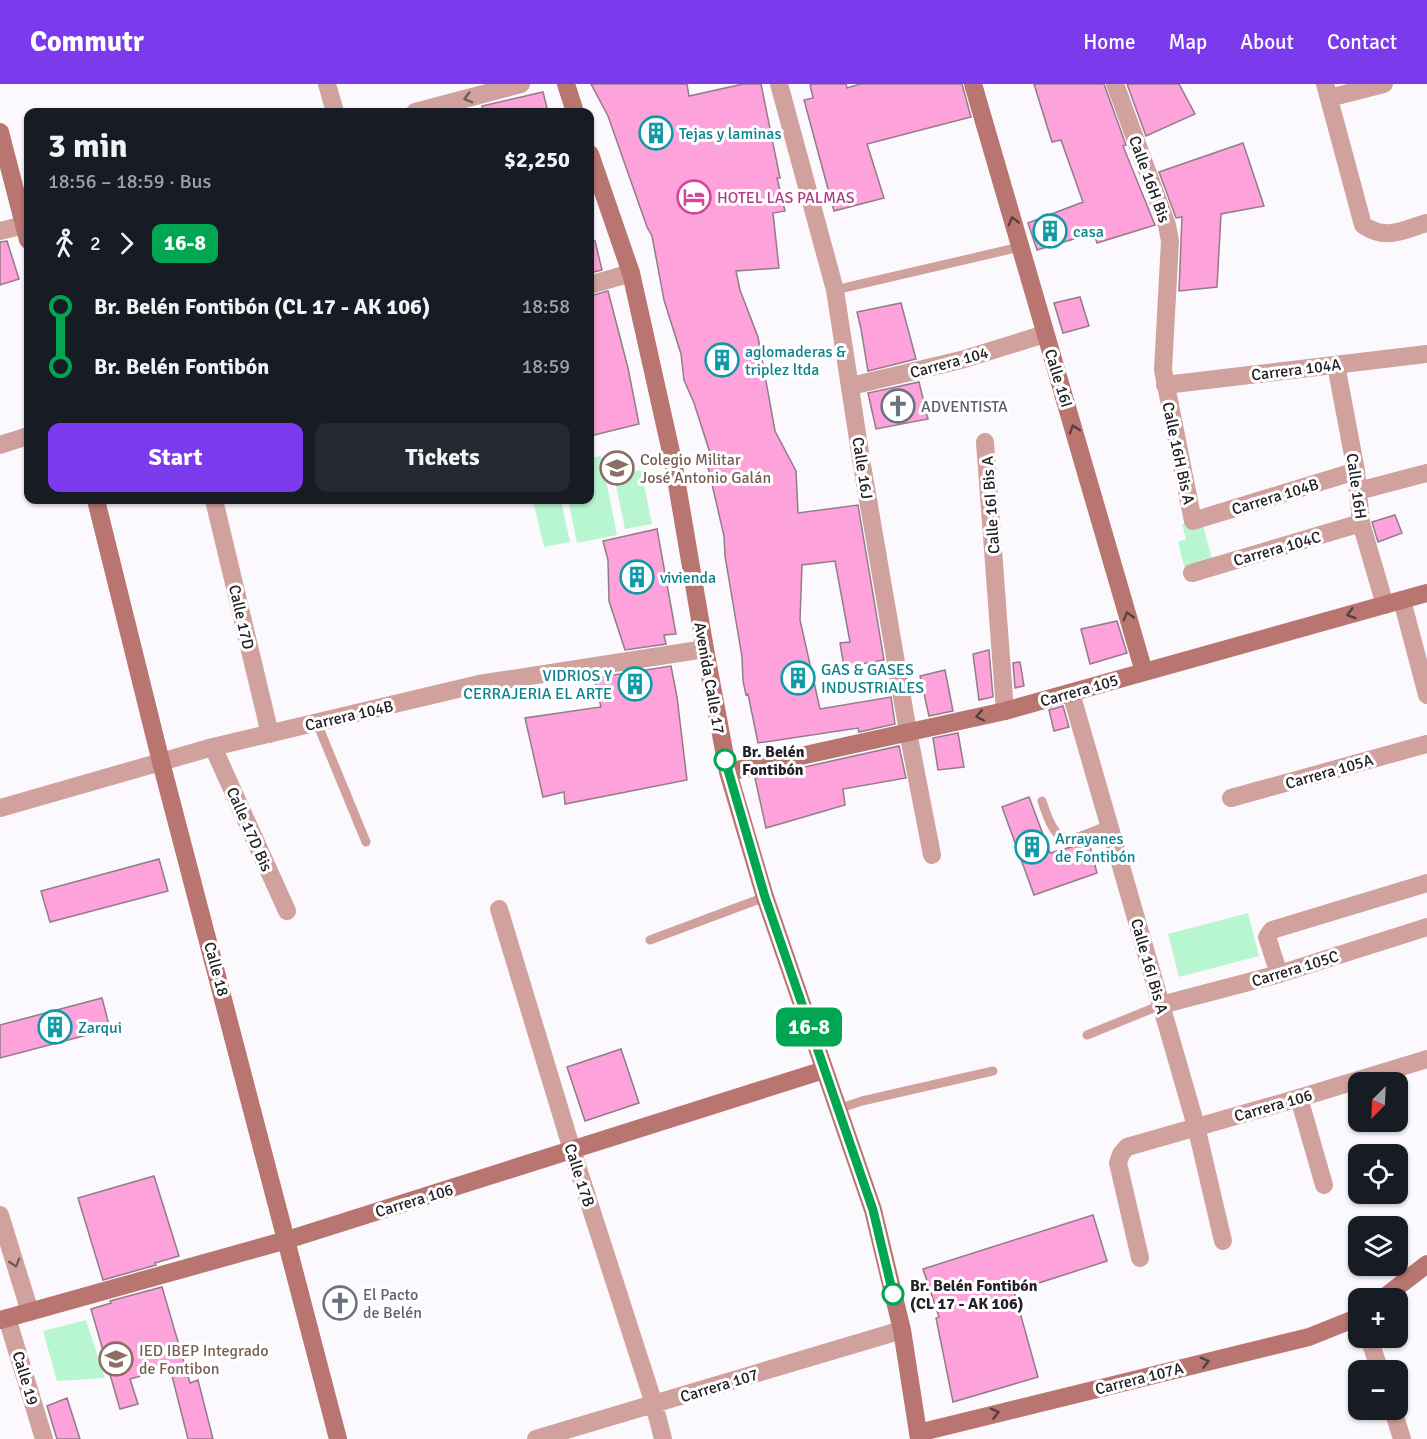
<!DOCTYPE html>
<html lang="en">
<head>
<meta charset="utf-8">
<style>
  :root { --surface:#171b24; --page:#242831; --text:#f1f3f6; --muted:#9ea1a6; --accent:#7c3aed }
  body { margin:0; font-family:Signika,sans-serif; background:var(--page); color:var(--text); height:100vh; display:flex; flex-direction:column; font-size:22px; white-space:nowrap }
  * { box-sizing:border-box; margin:0 }
  p { font-size:20px; color:var(--muted) }
  .icon { flex:none; width:33px; height:33px; fill:none; stroke:currentColor; stroke-width:2; stroke-linecap:round; stroke-linejoin:round }
  .map { position:relative; flex:1; overflow:hidden }
  .details { position:absolute; left:24px; top:24px; width:570px; height:396px; display:flex; flex-direction:column; background:var(--surface); border-radius:12px; box-shadow:0 2px 4px #0004 }
  .details>* { flex:none }
  .badge { padding:0 12px; border-radius:9px; font-size:21px; line-height:39px }
  .needle { width:39px; rotate:204deg }
  .tools { position:absolute; left:1348px; top:988px; display:grid; gap:12px }
  .tools a { display:grid; place-items:center; width:60px; height:60px; border-radius:12px; background:var(--surface); box-shadow:0 2px 4px #0004; font-size:30px }
  .map>.badge { position:absolute; translate:-50% -50%; box-shadow:0 0 0 3px #fff }
  .legs { display:flex; align-items:center; gap:9px; height:66px; padding:0 24px; font-size:20px }
  .legs p { margin-inline-start:auto }
  .head { display:flex; align-items:center; justify-content:space-between; height:102px; padding:0 24px }
  h1 { font-size:33px; font-weight:700; line-height:45px }
  .primary-button { display:flex; gap:12px; margin-top:auto; padding:12px 24px }
  .primary-button a { flex:1; height:69px; border-radius:12px; background:var(--accent); color:#fff; font-size:24px; font-weight:700; line-height:69px; text-align:center }
  .primary-button a+a { background:var(--page); color:var(--text) }
  ul { padding:0 24px; list-style:none }
  li { display:flex; align-items:center; gap:21px; height:60px; font-size:22px }
  li i { display:grid; place-items:center; width:9px; height:100%; margin:0 8px; background:currentColor }
  li i::after { content:''; width:15px; height:15px; margin:-8px; border:4px solid; border-radius:50%; background:var(--surface) }
  li p { margin-inline-start:auto }
  li:first-child i { background:linear-gradient(#0000 50%,currentColor 0) }
  li:last-child i { background:linear-gradient(currentColor 50%,#0000 0) }
  header { display:flex; align-items:center; gap:36px; box-sizing:border-box; height:84px; padding:0 30px; background:var(--accent); color:#fff }
  header strong { font-size:28px }
  nav { display:flex; gap:33px; margin-inline-start:auto; font-size:21px }
  .map>svg:first-child { display:block }
  .green { fill:#b8f6d2 }
  .building { fill:#fda2da; stroke:#927c88; stroke-width:1.5 }
  .lines { fill:none; stroke-linecap:round; stroke-linejoin:round }
  .lane { stroke:#d1a19d; stroke-width:9 }
  .street { stroke:#d1a19d; stroke-width:18 }
  .secondary { stroke:#b97570; stroke-width:18 }
  .oneway { stroke:#725a5c }
  .oneway2 { stroke:#583e41 }
  .line-1-casing { stroke:#fff; stroke-width:14 }
  .line-1 { stroke:#00a651; stroke-width:9 }
  .stop-1-dot { fill:#fff; stroke:#00a651; stroke-width:3 }
  .labels { text-anchor:middle; stroke-width:6; stroke-linejoin:round; paint-order:stroke }
  .culture-label { font-size:16px; fill:#0d838f; stroke:#fff; text-anchor:start }
  .street-label { font-size:16px; fill:#242027; stroke:#fff }
  .hotel-label { font-size:16px; fill:#b23c85; stroke:#fff; text-anchor:start }
  .worship-label { font-size:16px; fill:#5b616d; stroke:#fff; text-anchor:start }
  .education-label { font-size:16px; fill:#785e54; stroke:#fff; text-anchor:start }
  .stop-label { font-size:16px; font-weight:bold; fill:#242027; stroke:#fff; text-anchor:start }
</style>
</head>
<body>
<header>
<strong>Commutr</strong>
<nav><a>Home</a><a>Map</a><a>About</a><a>Contact</a></nav>
</header>
<div class="map">
<svg width="1427" height="1355" viewBox="0 0 1427 1355">
  <rect width="100%" height="100%" fill="#fbf9fd"/>
  <path class="green" d="M601,372L617,451L577,459L568,416H590V374Z
    M641,386L652,440L625,445L614,392Z
    M533,416H561L570,458L544,463Z
    M1193,437L1202,438L1214,482L1186,490L1178,458L1186,455L1182,440Z
    M1248,829L1259,872L1179,893L1168,850Z
    M86,1236L105,1294L57,1297L43,1247Z"/>
  <path class="building" d="M591,0H687L689,12L743,0H761L780,94H777L785,127L773,129L779,184L736,187L740,206L758,253L775,347L796,387L798,429L858,421L884,576L844,583L840,559L850,558L835,477L802,481L800,536L820,625L891,613L895,640L859,648L858,644L758,659L748,610L746,611L743,597L742,573L725,472L724,452L705,370L710,369L694,319L684,296L681,270L664,216L652,152L647,143L608,32Z
    M810,0H846L847,4L860,0H962L971,33L867,60L884,114L834,127L804,16L813,14Z
    M1034,0H1104L1126,61L1123,62L1155,141L1097,159L1094,149L1037,166L1028,139L1083,118L1061,56L1052,58Z
    M1127,0H1179L1195,30L1146,52Z
    M543,8L548,28H483L482,22Z
    M1243,59L1264,122L1221,130L1217,203L1179,207L1182,133L1176,134L1159,88Z
    M7,157L19,195L0,201V158Z
    M595,157L602,186L590,189V158Z
    M608,207L628,284L639,340L590,352V212Z
    M1080,213L1089,242L1063,249L1054,219Z
    M901,219L916,275L868,287L861,245L857,228Z
    M919,298L928,335L876,345L868,309Z
    M1395,431L1402,449L1378,458L1372,438Z
    M657,445L676,550L664,551L666,560L625,566L609,517L608,476L603,457Z
    M1117,537L1127,569L1090,580L1081,545Z
    M989,566L993,613L979,616L973,570Z
    M1020,578L1024,602L1015,604L1013,579Z
    M671,582L677,613L687,696L565,720L564,708L543,713L525,634L601,623L594,594Z
    M945,586L953,627L929,632L920,592Z
    M1063,622L1069,643L1054,647L1049,626Z
    M958,649L964,683L938,686L933,654Z
    M899,662L906,694L843,705L845,721L766,744L755,694Z
    M1029,713L1050,769L1089,758L1097,789L1034,811L1002,723Z
    M159,775L168,807L50,838L41,807Z
    M102,914L110,945L0,974V941Z
    M621,965L639,1019L585,1037L567,983Z
    M154,1092L179,1172L155,1179L156,1181L103,1196L78,1114Z
    M1093,1131L1107,1177L1014,1207L1038,1293L953,1318L936,1234L939,1233L923,1185Z
    M162,1203L190,1299L198,1296L213,1355H188L170,1284L130,1295L138,1320L120,1325L91,1225L111,1219L110,1217Z
    M67,1314L80,1355H57L47,1322Z"/>
  <g class="lines">
    <path class="lane" d="M835,206L1020,163
      M317,639L366,758
      M1042,717C1058,767 1066,758 1109,741
      M650,856L765,813
      M1087,951L1161,921
      M838,1025L862,1017L993,987"/>
    <path class="street" d="M327,0L335,28
      M779,0L835,206L861,375L908,648L932,771
      M1115,0L1167,141L1170,157L1163,286L1193,437L1356,387
      M1325,0L1363,141C1387,157 1402,146 1427,139
      M1329,14L1384,0
      M415,28L521,0
      M0,147L28,140
      M590,201L631,189
      M1336,281L1356,387L1361,439L1385,521
      M1165,301L1427,270
      M851,302L961,276L1045,250
      M985,358L1005,627
      M0,361L28,352
      M1358,407L1427,389
      M214,416L270,650
      M1192,489L1361,439
      M1402,516L1427,611
      M1071,609L1196,1042L1223,1157
      M213,663L287,827
      M1231,714L1427,660
      M0,724L213,663L479,600L705,565
      M499,825L572,1066L654,1320L663,1355
      M1279,890L1267,853L1272,846L1427,799
      M1161,921L1279,890L1427,843
      M1299,1014L1324,1101
      M0,1131L30,1228
      M1140,1174L1118,1079L1121,1070L1127,1063L1299,1014L1427,975
      M7,1234L44,1355
      M1369,1254L1380,1287
      M1393,1326L1402,1355
      M536,1355L902,1246"/>
    <path class="secondary" d="M566,0L575,28
      M973,0L1144,588
      M0,48L28,156
      M590,70L631,189L673,377L705,565L728,688L765,813L873,1126L902,1246L919,1355
      M96,416L161,678L338,1355
      M728,688L1005,627L1427,509
      M1382,1215L1427,1180
      M0,1236L287,1156L824,986
      M918,1349L1309,1253L1359,1233"/>
  </g>
  <defs><path id="oneway-chevron" d="M-2-3.5L2.5 0L-2 3.5" fill="none" stroke-width="1.6" stroke-linecap="round" stroke-linejoin="round" transform="scale(1.5)"/></defs>
  <g class="oneway">
    <use href="#oneway-chevron" transform="translate(468 14) rotate(165)"/>
    <use href="#oneway-chevron" transform="translate(15 1179) rotate(73)"/>
  </g>
  <g class="oneway2">
    <use href="#oneway-chevron" transform="translate(1013 137) rotate(-106)"/>
    <use href="#oneway-chevron" transform="translate(1074 345) rotate(-107)"/>
    <use href="#oneway-chevron" transform="translate(1351 530) rotate(164)"/>
    <use href="#oneway-chevron" transform="translate(1128 532) rotate(-106)"/>
    <use href="#oneway-chevron" transform="translate(980 632) rotate(168)"/>
    <use href="#oneway-chevron" transform="translate(1205 1278) rotate(-14)"/>
    <use href="#oneway-chevron" transform="translate(995 1329) rotate(-14)"/>
  </g>
  <g class="lines">
    <defs>
      <path id="line-1" d="M725,676L765,813L873,1126L893,1210"/>
    </defs>
    <use href="#line-1" class="line-1-casing"/>
    <use href="#line-1" class="line-1"/>
  </g>
  <defs>
    <symbol id="building-ring" viewBox="-11 -11 22 22"><circle r="9.5" fill="#fff" stroke="#0f9aa8" stroke-width="1.5"/><path d="M-4-6H4V6H1V3H-1V6H-4ZM-2.5-4.3h1.7v1.8h-1.7ZM.8-4.3h1.7v1.8H.8ZM-2.5-1h1.7V.8h-1.7ZM.8-1h1.7V.8H.8Z" fill="#0f9aa8"/></symbol>
    <symbol id="hotel-ring" viewBox="-11 -11 22 22"><circle r="9.5" fill="#fff" stroke="#d1479c" stroke-width="1.5"/><path d="M-6-4.5h1.5V1H6V5H4.5V3h-9V5H-6ZM-4 0a1.8 1.8 0 1 1 3.6 0ZM.5 0V-2.5h3Q6-2.5 6 0Z" fill="#d1479c"/></symbol>
    <symbol id="church-ring" viewBox="-11 -11 22 22"><circle r="9.5" fill="#fff" stroke="#6b7280" stroke-width="1.5"/><path d="M-1.2-6h2.4v3.5h3.3v2.4h-3.3V6h-2.4V-.1h-3.3v-2.4h3.3Z" fill="#6b7280"/></symbol>
    <symbol id="school-ring" viewBox="-11 -11 22 22"><circle r="9.5" fill="#fff" stroke="#8d6e63" stroke-width="1.5"/><path d="M0-5L7-2L0 1L-7-2ZM-4 1L0 2.5L4 1V4Q0 6-4 4Z" fill="#8d6e63"/></symbol>
  </defs>
  <g fill-rule="evenodd">
    <use href="#building-ring" x="637" y="30" width="38" height="38"/>
    <use href="#hotel-ring" x="675" y="94" width="38" height="38"/>
    <use href="#building-ring" x="1031" y="128" width="38" height="38"/>
    <use href="#building-ring" x="703" y="257" width="38" height="38"/>
    <use href="#church-ring" x="879" y="303" width="38" height="38"/>
    <use href="#school-ring" x="598" y="365" width="38" height="38"/>
    <use href="#building-ring" x="618" y="474" width="38" height="38"/>
    <use href="#building-ring" x="779" y="575" width="38" height="38"/>
    <use href="#building-ring" x="616" y="581" width="38" height="38"/>
    <use href="#building-ring" x="1013" y="744" width="38" height="38"/>
    <use href="#building-ring" x="36" y="924" width="38" height="38"/>
    <use href="#church-ring" x="321" y="1200" width="38" height="38"/>
    <use href="#school-ring" x="97" y="1256" width="38" height="38"/>
  </g>
  <g class="stop-1-dot">
    <circle cx="725" cy="676" r="10"/>
    <circle cx="893" cy="1210" r="10"/>
  </g>
  <g class="labels">
    <g class="culture-label">
      <text x="679" y="55">Tejas y laminas</text>
      <text x="1073" y="153">casa</text>
      <text x="745" y="273">aglomaderas &amp;<tspan x="745" dy="18">triplez ltda</tspan></text>
      <text x="660" y="499">vivienda</text>
      <text x="821" y="591">GAS &amp; GASES<tspan x="821" dy="18">INDUSTRIALES</tspan></text>
      <text x="612" y="597" text-anchor="end">VIDRIOS Y<tspan x="612" dy="18">CERRAJERIA EL ARTE</tspan></text>
      <text x="1055" y="760">Arrayanes<tspan x="1055" dy="18">de Fontibón</tspan></text>
      <text x="78" y="949">Zarqui</text>
    </g>
    <g class="street-label">
      <text transform="translate(1150 95) rotate(70)" y="6">Calle 16H Bis</text>
      <text transform="translate(949 278) rotate(-15)" y="6">Carrera 104</text>
      <text transform="translate(1296 285) rotate(-7)" y="6">Carrera 104A</text>
      <text transform="translate(1059 294) rotate(73)" y="6">Calle 16I</text>
      <text transform="translate(1179 369) rotate(78)" y="6">Calle 16H Bis A</text>
      <text transform="translate(863 384) rotate(81)" y="6">Calle 16J</text>
      <text transform="translate(1357 402) rotate(82)" y="6">Calle 16H</text>
      <text transform="translate(1275 412) rotate(-17)" y="6">Carrera 104B</text>
      <text transform="translate(990 421) rotate(-94)" y="6">Calle 16I Bis A</text>
      <text transform="translate(1277 464) rotate(-16)" y="6">Carrera 104C</text>
      <text transform="translate(242 533) rotate(77)" y="6">Calle 17D</text>
      <text transform="translate(710 594) rotate(80)" y="6">Avenida Calle 17</text>
      <text transform="translate(1079 606) rotate(-16)" y="6">Carrera 105</text>
      <text transform="translate(349 631) rotate(-13)" y="6">Carrera 104B</text>
      <text transform="translate(1329 687) rotate(-16)" y="6">Carrera 105A</text>
      <text transform="translate(250 745) rotate(66)" y="6">Calle 17D Bis</text>
      <text transform="translate(1150 882) rotate(74)" y="6">Calle 16I Bis A</text>
      <text transform="translate(1295 884) rotate(-17)" y="6">Carrera 105C</text>
      <text transform="translate(217 885) rotate(75)" y="6">Calle 18</text>
      <text transform="translate(1273 1021) rotate(-16)" y="6">Carrera 106</text>
      <text transform="translate(580 1091) rotate(72)" y="6">Calle 17B</text>
      <text transform="translate(414 1116) rotate(-17)" y="6">Carrera 106</text>
      <text transform="translate(26 1294) rotate(73)" y="6">Calle 19</text>
      <text transform="translate(1139 1294) rotate(-14)" y="6">Carrera 107A</text>
      <text transform="translate(719 1301) rotate(-17)" y="6">Carrera 107</text>
    </g>
    <g class="hotel-label">
      <text x="717" y="119">HOTEL LAS PALMAS</text>
    </g>
    <g class="worship-label">
      <text x="921" y="328">ADVENTISTA</text>
      <text x="363" y="1216">El Pacto<tspan x="363" dy="18">de Belén</tspan></text>
    </g>
    <g class="education-label">
      <text x="640" y="381">Colegio Militar<tspan x="640" dy="18">José Antonio Galán</tspan></text>
      <text x="139" y="1272">IED IBEP Integrado<tspan x="139" dy="18">de Fontibon</tspan></text>
    </g>
    <g class="stop-label">
      <text x="742" y="673">Br. Belén<tspan x="742" dy="18">Fontibón</tspan></text>
      <text x="910" y="1207">Br. Belén Fontibón<tspan x="910" dy="18">(CL 17 - AK 106)</tspan></text>
    </g>
  </g>
</svg>
<div class="tools">
<a><svg class="needle" viewBox="-14 -14 28 28"><path d="M0-13l5 13h-10z" fill="#e53935"/><path d="M0 13l5-13h-10z" fill="#9ea1a6"/></svg></a>
<a><svg class="icon" aria-label="locate" viewBox="0 0 24 24"><circle cx="12" cy="12" r="6"/><path d="M12 2v4M12 18v4M2 12h4M18 12h4"/></svg></a>
<a><svg class="icon" aria-label="layers" viewBox="0 0 24 24"><path d="M12 4l9 5-9 5-9-5zM3 14l9 5 9-5"/></svg></a>
<a>+</a>
<a>−</a>
</div>
<b class="badge" style="left:809px;top:943px;background:#00a651;color:#fff">16-8</b>
<section class="details">
<div class="head"><div><h1>3 min</h1><p>18:56 – 18:59 · Bus</p></div><b>$2,250</b></div>
<div class="legs"><svg class="icon" aria-label="walk" viewBox="0 0 24 24"><circle cx="13" cy="4" r="2"/><path d="M13 8l-2 6 4 7M11 14l-3 7M7 12l3-4h3l4 4"/></svg>2<svg class="icon" aria-label="forward" viewBox="0 0 24 24"><path d="M9 5l7 7-7 7"/></svg><b class="badge" style="background:#00a651;color:#fff">16-8</b></div>
<ul>
<li><i style="color:#00a651"></i><b>Br. Belén Fontibón (CL 17 - AK 106)</b><p>18:58</p></li>
<li><i style="color:#00a651"></i><b>Br. Belén Fontibón</b><p>18:59</p></li>
</ul>
<div class="primary-button"><a>Start</a><a>Tickets</a></div>
</section>
</div>
</body>
</html>
